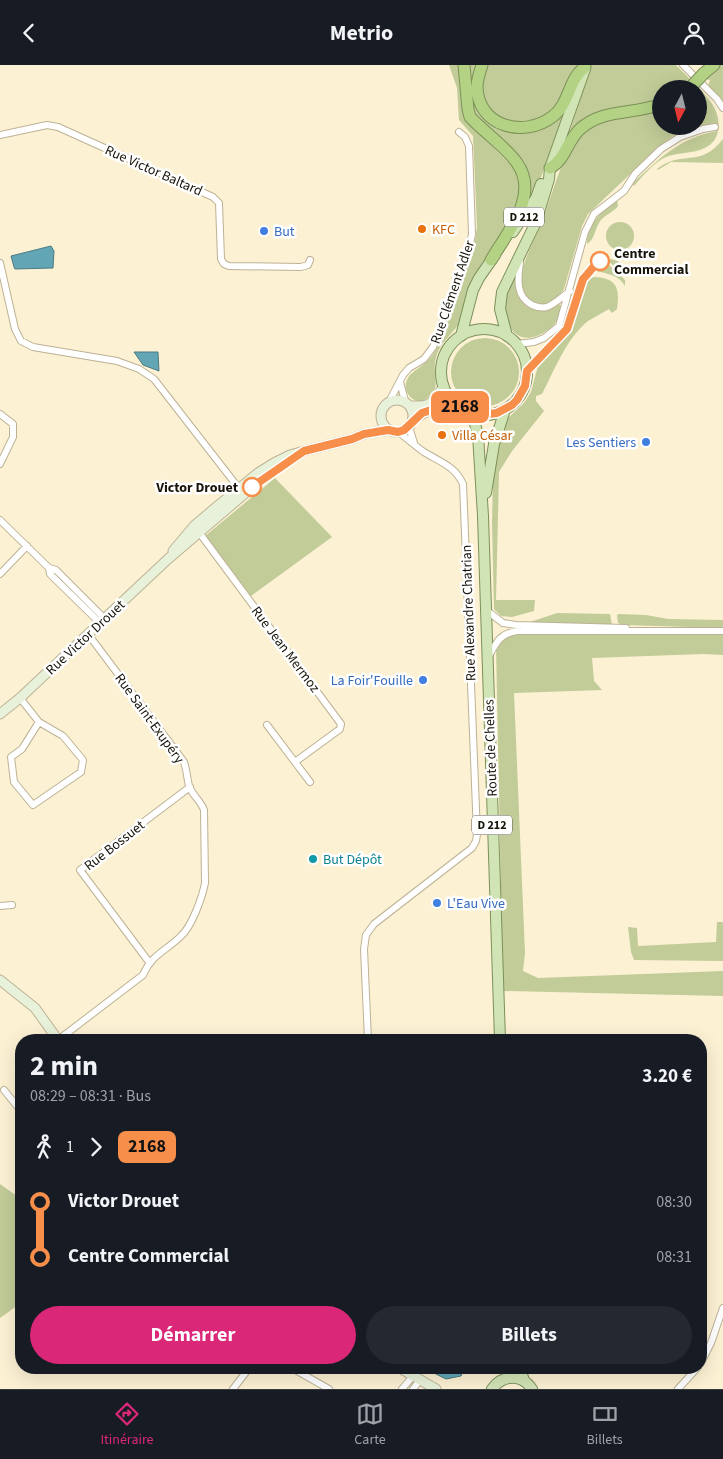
<!DOCTYPE html>
<html lang="fr">
<head>
<meta charset="utf-8">
<style>
  :root { --surface:#171b24; --page:#242831; --text:#f1f3f6; --muted:#9ea1a6; --line:#363941; --accent:#db2777 }
  body { margin:0; font-family:"Source Sans 3",sans-serif; background:var(--page); color:var(--text); height:100vh; display:flex; flex-direction:column; font-size:19px; white-space:nowrap }
  * { box-sizing:border-box; margin:0 }
  p { font-size:16px; color:var(--muted) }
  .icon { flex:none; width:28px; height:28px; fill:none; stroke:currentColor; stroke-width:2; stroke-linecap:round; stroke-linejoin:round }
  .map { position:relative; flex:1; overflow:hidden }
  .drawer { position:absolute; left:15px; top:969px; width:692px; height:340px; display:flex; flex-direction:column; background:var(--surface); border-radius:20px; box-shadow:0 5px 20px #0002 }
  .drawer>* { flex:none }
  .badge { padding:0 10px; border-radius:8px; font-size:18px; line-height:32px }
  .needle { width:32px; rotate:187deg }
  .buttons { position:absolute; left:652px; top:15px; display:grid; gap:10px }
  .buttons a { display:grid; place-items:center; width:55px; height:55px; border-radius:50%; background:var(--surface); box-shadow:0 5px 20px #0002; font-size:25px }
  .map>.badge { position:absolute; translate:-50% -50%; box-shadow:0 0 0 2px #fff }
  .legs { display:flex; align-items:center; gap:8px; height:55px; padding:0 15px; font-size:16px }
  .legs p { margin-inline-start:auto }
  .head { display:flex; align-items:center; justify-content:space-between; height:85px; padding:0 15px }
  h1 { font-size:28px; font-weight:700; line-height:38px }
  .action { display:flex; gap:10px; margin-top:auto; padding:10px 15px }
  .action a { flex:1; height:58px; border-radius:30px; background:var(--accent); color:#fff; font-size:20px; font-weight:700; line-height:58px; text-align:center }
  .action a+a { background:var(--page); color:var(--text) }
  ul { padding:0 15px; list-style:none }
  li { display:flex; align-items:center; gap:18px; height:55px; font-size:19px }
  li i { display:grid; place-items:center; width:8px; height:100%; margin:0 6px; background:currentColor }
  li i::after { content:''; width:12px; height:12px; margin:-6px; border:4px solid; border-radius:50%; background:var(--surface) }
  li p { margin-inline-start:auto }
  li:first-child i { background:linear-gradient(#0000 50%,currentColor 0) }
  li:last-child i { background:linear-gradient(currentColor 50%,#0000 0) }
  header { display:flex; justify-content:space-between; align-items:center; height:65px; padding:0 15px; background:var(--surface); font-size:22px; font-weight:700 }
  .menu { display:flex; justify-content:space-around; align-items:center; height:70px; border-top:1px solid var(--line); background:var(--surface); font-size:14px; color:var(--muted) }
  .menu a { display:grid; justify-items:center; gap:2px }
  .menu .on { color:var(--accent) }
  .map>svg:first-child { display:block }
  .green { fill:#c1cc98 }
  .water { fill:#62a6b6; stroke:#4c7a82 }
  .lines { fill:none; stroke-linecap:round; stroke-linejoin:round }
  .street-casing { stroke:#bdb295; stroke-width:8 }
  .secondary-casing { stroke:#bdb295; stroke-width:11 }
  .primary-casing { stroke:#7d9059; stroke-width:12 }
  .highway-casing { stroke:#7d9059; stroke-width:13 }
  .street { stroke:#fff; stroke-width:6 }
  .secondary { stroke:#e8f2da; stroke-width:9 }
  .primary { stroke:#d1e4b5; stroke-width:10 }
  .highway { stroke:#b3d284; stroke-width:11 }
  .highway-bridge-casing { stroke:#7d9059; stroke-width:13; stroke-linecap:butt }
  .highway-bridge { stroke:#b3d284; stroke-width:11 }
  .line-1-casing { stroke:#fff; stroke-width:11 }
  .line-1 { stroke:#f78f4b; stroke-width:8 }
  .food-dot { fill:#e8710a; stroke:#fff; stroke-width:2 }
  .shop-dot { fill:#3f7fe0; stroke:#fff; stroke-width:2 }
  .stop-1-dot { fill:#fff; stroke:#f78f4b; stroke-width:2.5 }
  .culture-dot { fill:#0f9aa8; stroke:#fff; stroke-width:2 }
  .labels { text-anchor:middle; stroke-width:5; stroke-linejoin:round; paint-order:stroke }
  .shield { fill:#fff; stroke:#5d5a54; stroke-width:1 }
  .shield-label { font-size:12px; font-weight:bold; fill:#18140a }
  .street-label { font-size:14px; fill:#18140a; stroke:#fff }
  .food-label { font-size:14px; fill:#c56008; stroke:#fff; text-anchor:start }
  .shop-label { font-size:14px; fill:#366cbe; stroke:#fff; text-anchor:start }
  .stop-label { font-size:14px; font-weight:bold; fill:#18140a; stroke:#fff; text-anchor:start }
  .culture-label { font-size:14px; fill:#0d838f; stroke:#fff; text-anchor:start }
</style>
</head>
<body>
<header><svg class="icon" aria-label="back" viewBox="0 0 24 24"><path d="M15 5l-7 7 7 7"/></svg>Metrio<svg class="icon" aria-label="person" viewBox="0 0 24 24"><circle cx="12" cy="8" r="4"/><path d="M4 21q1-7 8-7t8 7"/></svg></header>
<div class="map">
<svg width="723" height="1324" viewBox="0 0 723 1324">
  <rect width="100%" height="100%" fill="#fcf1d3"/>
  <path class="green" d="M449,0H460L473,62L516,105L521,118L522,132L458,260C451,270 441,278 437,289C429,312 447,325 420,337C407,334 401,321 410,310C415,305 421,302 426,297C431,293 435,287 438,281L473,189L477,162L473,71L459,55L457,23Z
    M467,0H480L476,12L496,62C529,73 535,64 563,48L561,60L535,128L529,135L530,125L527,108L478,56L471,43Z
    M487,0H577L567,27L557,43L535,59H507L486,43L482,18Z
    M591,0H676L691,15L681,24H661V35L658,36L603,46L585,55L569,69Z
    M718,0H723V40L708,21L710,15L706,14Z
    M696,20C711,35 723,49 717,70C714,78 708,82 700,85C688,89 674,87 662,94C652,100 642,112 634,121L632,119C659,94 679,73 717,66L716,58L699,61V24H693Z
    M661,43V61H697L676,69L662,79L588,149L582,161L564,224L559,231L544,240L532,237C524,229 520,222 521,210C523,196 536,172 542,157C550,136 563,88 577,73C597,50 633,49 661,43Z
    M723,74V98L671,97L658,105L657,104C682,84 700,104 723,74Z
    M617,134L618,141C613,148 603,150 599,158C594,166 595,174 587,179C586,161 603,144 617,134Z
    M606 171a14 14 0 1 1 28 0a14 14 0 1 1-28 0Z
    M606,194C618,193 625,200 625,211Z
    M608,199L625,215V221C619,210 608,209 596,206L602,201L604,203Z
    M515,211C513,239 533,253 559,239L561,241C561,252 555,261 546,266C515,287 499,255 505,227C506,221 512,216 515,211Z
    M594,212C617,213 620,223 617,244L612,248L609,244C602,248 595,252 588,256C566,274 555,304 542,329L536,331V336L544,346L512,386L499,407L496,535H535L534,546L512,552L501,551L494,544L492,458L493,414L501,369L509,352L524,338L531,327L539,297L569,265L582,222L587,215Z
    M451 307a34 34 0 1 1 68 0a34 34 0 1 1-68 0Z
    M275,413L332,472L251,531L205,471Z
    M557,548L610,549L612,560L527,558Z
    M619,549L646,550L668,554L723,555V563L623,560L618,558L617,550Z
    M551,567L723,569V590L703,589L592,593L594,616L602,625L514,628L525,888L523,906L538,913L723,906V931L503,926L496,582C508,563 531,568 551,567Z
    M717,857H723V896L634,895L631,887L628,862L637,863L638,881L716,877Z
    M0,1119L21,1134V1238L0,1253Z"/>
  <path class="water" d="M51,181L54,186L53,203L15,204L14,202L11,191Z
    M134,287H158L159,306L143,300Z
    M461,1303L464,1304L461,1311L446,1314L424,1303Z"/>
  <g class="lines">
    <defs>
      <path id="street" d="M683,0L717,34L723,43
        M0,70L47,60L58,62L213,132L219,138L221,194L224,199L229,201L301,202L308,200L310,195
        M520,197C518,213 515,231 532,240C536,242 542,243 547,242C555,239 563,231 570,226
        M0,198L15,264L21,276L33,282L117,296L139,304L154,314L241,426
        M517,279L534,277L544,273L559,261L585,167L594,149L624,126L635,109L661,84L680,72L703,64L715,62
        M400,317L405,336
        M390,335L403,310L409,303L424,294L433,282L467,192L472,169L469,81L465,72L459,67
        M0,349L13,359V372L0,399
        M409,362L414,378
        M0,455L49,503L50,509L100,558
        M198,466L341,659L340,664L295,697
        M49,503L56,505L105,554
        M0,509L27,481
        M486,545L503,558L516,560L626,563
        M489,591C497,576 500,569 517,566H723
        M20,633L39,657L63,671L83,695L81,707L33,740L14,717L11,692L22,684L39,657
        M267,660L310,717
        M0,841L12,840
        M149,897L80,805L190,722
        M58,975L143,910C152,889 166,886 181,871C192,861 202,833 205,818L204,745C201,736 192,730 189,721C187,713 187,706 184,697L88,569
        M368,975L364,884L366,870L374,859L472,783L476,776L477,769L463,419C455,401 440,397 424,387C415,381 407,373 398,367
        M4,1025L21,1046
        M701,1298L711,1278L723,1243
        M290,1302L329,1324
        M233,1324L250,1302
        M402,1324L413,1311
        M413,1324L420,1315
        M678,1324L698,1302"/>
      <path id="secondary" d="M381 351a16 16 0 1 1 32 0a16 16 0 1 1-32 0Z
        M410,341C432,342 432,338 444,321
        M412,356C429,342 439,344 460,342
        M173,486L194,461L214,444L258,408L274,398L290,390L304,386L352,374L364,369L388,365
        M0,649L20,633L168,494L263,413L304,386
        M0,915L35,943L58,975
        M398,1302L436,1324"/>
      <path id="primary" d="M513,167L536,133L541,119
        M441 307a43 43 0 1 1 86 0a43 43 0 1 1-86 0Z
        M461,271L473,225L479,213L495,190
        M507,271L500,244L502,227L536,157L549,114L550,103L585,4
        M472,348L478,370L483,451L500,975
        M486,428L494,379L505,345
        M519,1302L524,1315
        M492,1324C503,1309 522,1309 532,1324"/>
      <path id="highway" d="M464,0L468,44L470,52C483,66 507,83 517,98C540,130 507,168 491,195
        M482,0C480,6 477,16 477,22C478,62 524,73 552,52C570,39 568,14 585,2
        M704,8L714,0
        M550,103C565,95 567,76 580,64C604,43 634,50 661,39"/>
    </defs>
    <use href="#street" class="street-casing"/>
    <use href="#secondary" class="secondary-casing"/>
    <use href="#primary" class="primary-casing"/>
    <use href="#highway" class="highway-casing"/>
    <use href="#street" class="street"/>
    <use href="#secondary" class="secondary"/>
    <use href="#primary" class="primary"/>
    <use href="#highway" class="highway"/>
    <defs>
      <path id="highway-bridge" d="M689,24L704,8"/>
    </defs>
    <use href="#highway-bridge" class="highway-bridge-casing"/>
    <use href="#highway-bridge" class="highway-bridge"/>
  </g>
  <g class="lines">
    <defs>
      <path id="line-1" d="M252,422L304,386L352,374L364,369L388,365L398,367L404,365L422,348L434,344L460,342L472,348L480,350L497,348L512,340L517,335L525,321L527,306L567,264L583,214C589,208 593,201 600,196"/>
    </defs>
    <use href="#line-1" class="line-1-casing"/>
    <use href="#line-1" class="line-1"/>
  </g>
  <g class="food-dot">
    <circle cx="422" cy="164" r="5"/>
    <circle cx="442" cy="370" r="5"/>
  </g>
  <g class="shop-dot">
    <circle cx="264" cy="166" r="5"/>
    <circle cx="646" cy="377" r="5"/>
    <circle cx="423" cy="615" r="5"/>
    <circle cx="437" cy="838" r="5"/>
  </g>
  <g class="stop-1-dot">
    <circle cx="600" cy="196" r="9"/>
    <circle cx="252" cy="422" r="9"/>
  </g>
  <circle class="culture-dot" cx="313" cy="794" r="5"/>
  <g class="labels">
    <g class="shield">
      <rect x="504" y="142.5" width="40" height="19" rx="4"/>
      <rect x="472" y="750.5" width="40" height="19" rx="4"/>
    </g>
    <g class="shield-label">
      <text x="524" y="156">D 212</text>
      <text x="492" y="764">D 212</text>
    </g>
    <g class="street-label">
      <text transform="translate(154 105) rotate(24)" y="5">Rue Victor Baltard</text>
      <text transform="translate(452 227) rotate(-71)" y="5">Rue Clément Adler</text>
      <text transform="translate(468 548) rotate(-92)" y="5">Rue Alexandre Chatrian</text>
      <text transform="translate(85 572) rotate(-43)" y="5">Rue Victor Drouet</text>
      <text transform="translate(286 584) rotate(53)" y="5">Rue Jean Mermoz</text>
      <text transform="translate(150 653) rotate(54)" y="5">Rue Saint-Exupéry</text>
      <text transform="translate(490 683) rotate(-92)" y="5">Route de Chelles</text>
      <text transform="translate(114 780) rotate(-38)" y="5">Rue Bossuet</text>
    </g>
    <g class="food-label">
      <text x="432" y="169">KFC</text>
      <text x="452" y="375">Villa César</text>
    </g>
    <g class="shop-label">
      <text x="274" y="171">But</text>
      <text x="636" y="382" text-anchor="end">Les Sentiers</text>
      <text x="413" y="620" text-anchor="end">La Foir'Fouille</text>
      <text x="447" y="843">L'Eau Vive</text>
    </g>
    <g class="stop-label">
      <text x="614" y="193">Centre<tspan x="614" dy="16">Commercial</tspan></text>
      <text x="238" y="427" text-anchor="end">Victor Drouet</text>
    </g>
    <g class="culture-label">
      <text x="323" y="799">But Dépôt</text>
    </g>
  </g>
</svg>
<div class="buttons">
<a><svg class="needle" viewBox="-14 -14 28 28"><path d="M0-13l5 13h-10z" fill="#e53935"/><path d="M0 13l5-13h-10z" fill="#9ea1a6"/></svg></a>
</div>
<b class="badge" style="left:460px;top:342px;background:#f78f4b;color:#111">2168</b>
<section class="drawer">
<div class="head"><div><h1>2 min</h1><p>08:29 – 08:31 · Bus</p></div><b>3.20 €</b></div>
<div class="legs"><svg class="icon" aria-label="walk" viewBox="0 0 24 24"><circle cx="13" cy="4" r="2"/><path d="M13 8l-2 6 4 7M11 14l-3 7M7 12l3-4h3l4 4"/></svg>1<svg class="icon" aria-label="forward" viewBox="0 0 24 24"><path d="M9 5l7 7-7 7"/></svg><b class="badge" style="background:#f78f4b;color:#111">2168</b></div>
<ul>
<li><i style="color:#f78f4b"></i><b>Victor Drouet</b><p>08:30</p></li>
<li><i style="color:#f78f4b"></i><b>Centre Commercial</b><p>08:31</p></li>
</ul>
<div class="action"><a>Démarrer</a><a>Billets</a></div>
</section>
</div>
<nav class="menu">
<a class="on"><svg class="icon" aria-label="directions" viewBox="0 0 24 24"><path d="M12 3l9 9-9 9-9-9zM9 14v-3h6M13 9l2 2-2 2"/></svg>Itinéraire</a>
<a><svg class="icon" aria-label="map" viewBox="0 0 24 24"><path d="M3 6l6-2 6 2 6-2v14l-6 2-6-2-6 2zM9 4v14M15 6v14"/></svg>Carte</a>
<a><svg class="icon" aria-label="tickets" viewBox="0 0 24 24"><path d="M3 7h18v10H3zM15 7v10"/></svg>Billets</a>
</nav>
</body>
</html>
